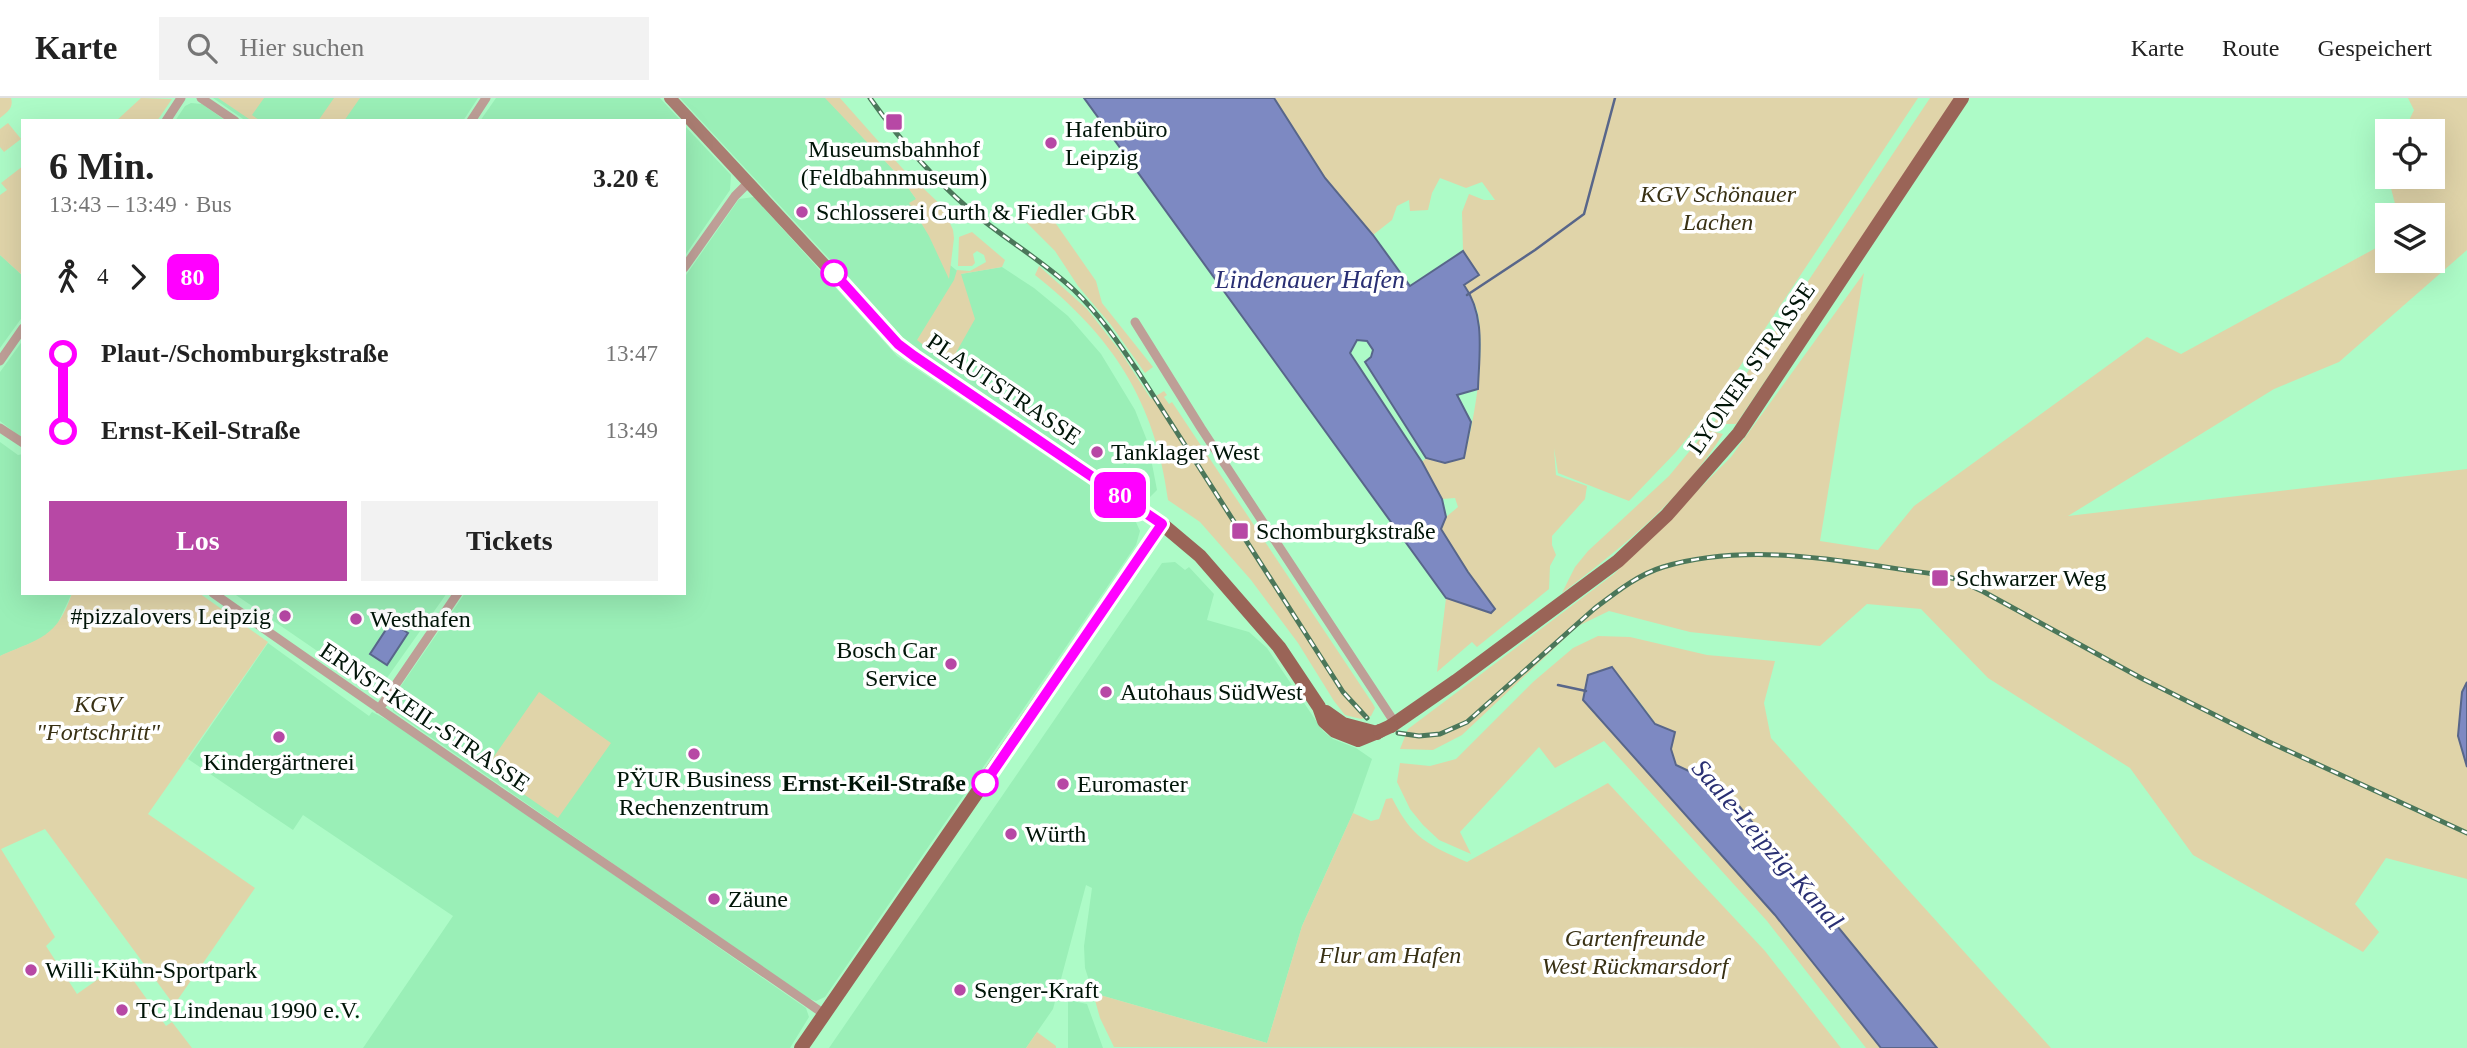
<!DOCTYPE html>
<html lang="de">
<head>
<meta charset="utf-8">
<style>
  :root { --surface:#fff; --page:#f2f2f2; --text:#222; --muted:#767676; --line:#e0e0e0; --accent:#b748a5 }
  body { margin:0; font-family:Georgia,serif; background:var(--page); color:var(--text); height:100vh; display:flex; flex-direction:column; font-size:26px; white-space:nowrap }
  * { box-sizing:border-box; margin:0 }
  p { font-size:23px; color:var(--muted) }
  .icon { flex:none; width:38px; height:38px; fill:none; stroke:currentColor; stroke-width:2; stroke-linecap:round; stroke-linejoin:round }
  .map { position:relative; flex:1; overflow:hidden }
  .drawer { position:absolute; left:21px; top:21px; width:665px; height:476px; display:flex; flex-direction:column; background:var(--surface); border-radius:0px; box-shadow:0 7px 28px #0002 }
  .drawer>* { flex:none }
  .badge { padding:0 14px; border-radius:10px; font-size:24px; line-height:46px }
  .buttons { position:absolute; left:2375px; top:21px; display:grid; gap:14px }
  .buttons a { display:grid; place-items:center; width:70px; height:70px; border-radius:0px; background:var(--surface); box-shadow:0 7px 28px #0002; font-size:35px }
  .map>.badge { position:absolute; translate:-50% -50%; box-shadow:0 0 0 4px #fff }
  .legs { display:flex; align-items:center; gap:10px; height:77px; padding:0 28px; font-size:23px }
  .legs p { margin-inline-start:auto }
  .headline { display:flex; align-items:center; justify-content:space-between; height:119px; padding:0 28px }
  h1 { font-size:38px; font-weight:700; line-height:52px }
  .primary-button { display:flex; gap:14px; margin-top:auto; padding:14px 28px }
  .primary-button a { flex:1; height:80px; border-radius:0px; background:var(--accent); color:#fff; font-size:28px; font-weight:700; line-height:80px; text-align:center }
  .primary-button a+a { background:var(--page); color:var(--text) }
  ul { padding:0 28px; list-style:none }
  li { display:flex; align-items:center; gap:24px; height:77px; font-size:26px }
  li i { display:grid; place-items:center; width:10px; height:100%; margin:0 9px; background:currentColor }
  li i::after { content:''; width:18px; height:18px; margin:-9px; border:5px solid; border-radius:50%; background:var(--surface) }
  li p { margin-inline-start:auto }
  li:first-child i { background:linear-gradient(#0000 50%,currentColor 0) }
  li:last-child i { background:linear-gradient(currentColor 50%,#0000 0) }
  header { display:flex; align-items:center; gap:42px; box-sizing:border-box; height:98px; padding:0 35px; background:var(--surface); border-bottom:2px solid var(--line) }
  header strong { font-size:33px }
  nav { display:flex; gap:38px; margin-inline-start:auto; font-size:24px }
  .search { width:490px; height:63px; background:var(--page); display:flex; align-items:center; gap:18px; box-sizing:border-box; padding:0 24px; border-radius:0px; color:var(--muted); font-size:26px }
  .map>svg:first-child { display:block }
  .built { fill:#9aefb7 }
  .green { fill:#e0d4a9 }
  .water { fill:#7d89c2; stroke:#58668a; stroke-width:2 }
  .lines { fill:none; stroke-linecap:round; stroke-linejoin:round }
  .stream { stroke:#58668a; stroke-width:2.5 }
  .street { stroke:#be9f97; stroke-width:9 }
  .secondary { stroke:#aa7d72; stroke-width:12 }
  .primary { stroke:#9a6457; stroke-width:14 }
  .rail-casing { stroke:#4b775a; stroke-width:5 }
  .rail { stroke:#fff; stroke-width:2.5; stroke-dasharray:8; stroke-linecap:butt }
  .primary-bridge { stroke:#9a6457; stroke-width:14 }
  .line-1-casing { stroke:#fff; stroke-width:16 }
  .line-1 { stroke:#f0f; stroke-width:10 }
  .poi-dot { fill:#b748a5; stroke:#fff; stroke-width:2.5 }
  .stop-1-dot { fill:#fff; stroke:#f0f; stroke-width:3.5 }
  .labels { text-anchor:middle; stroke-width:7; stroke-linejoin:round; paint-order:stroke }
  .poi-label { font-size:24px; fill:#011508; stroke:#fff; text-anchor:start }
  .park-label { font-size:24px; font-style:italic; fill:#393114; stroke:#fff }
  .street-label { font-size:24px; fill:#011508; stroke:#fff }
  .stop-label { font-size:24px; font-weight:bold; fill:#011508; stroke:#fff; text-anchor:end }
  .water-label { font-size:26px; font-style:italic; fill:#292f73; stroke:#fff }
</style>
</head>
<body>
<header>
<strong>Karte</strong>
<div class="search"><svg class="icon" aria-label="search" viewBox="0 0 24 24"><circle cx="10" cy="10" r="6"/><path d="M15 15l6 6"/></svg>Hier suchen</div>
<nav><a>Karte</a><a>Route</a><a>Gespeichert</a></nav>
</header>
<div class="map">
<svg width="2467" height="950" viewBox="0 0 2467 950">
  <rect width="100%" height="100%" fill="#adfbc7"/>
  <path class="built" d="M213,0H478L463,23H246Z
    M496,0H660L681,23H480Z
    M680,0H826L901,80L925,113L950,167L961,176L1002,169L1034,190L1068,218L1101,256L1135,312L1148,345L1157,392L1150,399L1083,365L926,260L899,236Z
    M191,5L202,6L226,23H175L185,8Z
    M684,27L731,77L730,92L684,159Z
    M754,99L897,258L1127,412L1135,422L1140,433L1136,447L825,899L816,903L807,900L393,613L392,601L465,495H684V180L739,101Z
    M0,157L23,178V218L0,250Z
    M23,242V341L0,323V274Z
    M0,344L18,357L23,356V495H72L57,527L43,540L0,558Z
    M1175,464L1185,472L1189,469L1214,496L1207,522L1249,534L1267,550L1323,633L1333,641L1356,650L1372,661L1353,715L1302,828L1267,945L1093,895L1085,870L1084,848L1092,790L1086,787L1053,911L1026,950H829L1162,465Z
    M233,495H447L377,594Z
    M268,545L369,618L372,614L399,628L806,910L809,919L790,950H363L453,818L303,717L293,732L188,661Z
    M1068,902L1087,906L1103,950H1068Z"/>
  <path class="green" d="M0,0H11C14,10 7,14 0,20Z
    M141,0L172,1L157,23H116Z
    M218,0H264L252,17L259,22L252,23Z
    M334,0H360L344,23H318Z
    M825,0H840L903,71L943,109L953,132L954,140L949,181L929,138L909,105L916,101L901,80Z
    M1274,0H1918L1717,303L1676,354L1629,403L1558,375L1554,350L1556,377L1587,388L1585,401L1552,438V447L1556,457L1550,468L1549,491L1477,549L1472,544L1437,574L1446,500L1491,515L1495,511L1468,474L1441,431L1446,419L1458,409L1455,400L1442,401L1422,364L1426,360L1445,365L1464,360C1475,320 1484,263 1479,222C1478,210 1471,197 1464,187L1479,177L1463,153L1462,114L1469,96L1484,102H1495L1482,84L1466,90L1440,80L1432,95L1428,112L1410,113L1409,102L1397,108L1392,122L1373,137L1325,80Z
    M1930,0H1956L1736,326H1713Z
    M2408,0H2467V152L2339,264L2274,291L2068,418L2467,371V584L2462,594L2458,638L2467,669V781L2386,760L2355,806L2379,834L2363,854L2193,757L2130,670L1988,580L1921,511L1867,506L1820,548L1690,534L1609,513L1578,528L1462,637L1433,652L1400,651L1408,631L1614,476L1731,359L1864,175L1820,443L1878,452L1914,408L2147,239L2181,256L2387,144V163H2432V117H2398L2388,79H2432V33H2404L2414,12Z
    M8,25L21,41L4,54L0,49V31Z
    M23,68V178L0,157V97L7,92L1,85Z
    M1045,110L1096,183L1102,205L1153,269L1145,275L1111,227L1078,188L1055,153L1026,124Z
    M972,134L1005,162L1002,169L961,176L975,221L949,267L917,242L954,182L957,172L970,173L986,164L984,157L977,153L973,156L975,165L972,168H958L959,139Z
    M1039,168L1087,211L1120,253L1151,301L1164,293L1167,297L1164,299L1169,306L1172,304L1373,606L1375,610L1371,618L1361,621L1345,617L1334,603L1298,545L1251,482L1200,424L1168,402C1155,303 1112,238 1035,177Z
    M1707,332L1723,336C1682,401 1623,449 1562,495L1575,469L1588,453L1669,378Z
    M72,495H199L268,544L148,716L255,790L174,907L45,731L1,751L55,839L46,848L77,896L121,865L166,928L172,924L192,950H0V558C40,540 57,540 72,495Z
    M1598,538L1630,539L1707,557L1775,563L1764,605L1771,640L2051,950H1937L1717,681L1695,676L1676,667C1665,630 1635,600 1612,569L1588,577L1881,950H1866L1767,823L1604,643L1555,670L1539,649L1460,734L1471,756L1439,742L1423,727L1410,711L1397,684L1400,665L1430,668L1456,661L1533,584L1573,550Z
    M539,594L611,645L558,720L486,670Z
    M1608,685L1765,853L1841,950L1114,949L1100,920L1093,895L1267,945L1302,828L1353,715L1371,723L1379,721L1386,701L1392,700C1412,740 1428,747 1467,764Z
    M1037,934L1056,948V950H1026Z"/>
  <path class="water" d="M1084,0H1274L1325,80L1373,137L1410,188L1463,153L1479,177L1464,187C1486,218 1479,256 1478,291L1457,297L1471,324L1464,360L1445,365L1426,360L1365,264L1371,259L1373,252L1367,243L1357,242L1350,255L1422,364L1442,401L1446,419L1441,431L1468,474L1495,511L1491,515L1446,500Z
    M391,524L408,535L387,567L370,556Z
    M1612,569L1655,626L1675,634L1671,651L1676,667L1695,676L1717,681L1937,950H1881L1775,817L1583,602L1588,577Z
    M2467,584V669L2458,638L2462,594Z"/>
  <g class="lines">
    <path class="stream" d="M1467,197L1535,152L1584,116L1615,0
      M1558,587L1586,593"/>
    <path class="street" d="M201,0L235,23
      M166,23L181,0
      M471,23L486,0
      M684,170L735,98L748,85
      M1135,224L1201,330L1395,625
      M0,263L23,230
      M0,330L23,345
      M213,495C415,638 621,775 824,916
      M379,611L458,495"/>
    <path class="secondary" d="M670,0L898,246L945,280L1162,426"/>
    <path class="primary" d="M1326,614L1343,626L1377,635
      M1391,628L1456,583L1618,463L1667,417L1739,335L1962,0
      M801,950L1162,426L1200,458L1279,549L1319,609L1324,623L1335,633L1358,642L1380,633"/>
    <defs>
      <path id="rail" d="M870,0C899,41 931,78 969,111C1003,140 1042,162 1074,192C1099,216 1118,244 1137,272L1343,594L1367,620
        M1398,635L1419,638L1440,636L1467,624L1594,511C1615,495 1637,477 1663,469C1751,443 1845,464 1934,476L1956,481L1984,494L2141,580L2267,643L2467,735"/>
    </defs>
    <use href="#rail" class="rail-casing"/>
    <use href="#rail" class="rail"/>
    <path class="primary-bridge" d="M1380,633L1391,628"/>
  </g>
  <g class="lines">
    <defs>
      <path id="line-1" d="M834,175L898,246L914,258L1162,426L985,685"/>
    </defs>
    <use href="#line-1" class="line-1-casing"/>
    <use href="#line-1" class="line-1"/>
  </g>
  <g class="poi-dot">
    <rect x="885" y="15" width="18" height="18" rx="3.5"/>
    <circle cx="1051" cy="45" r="7"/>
    <circle cx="802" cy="114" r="7"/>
    <circle cx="1097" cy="354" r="7"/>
    <rect x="1231" y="424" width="18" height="18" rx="3.5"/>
    <rect x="1931" y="471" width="18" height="18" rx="3.5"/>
    <circle cx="285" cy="518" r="7"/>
    <circle cx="356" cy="521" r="7"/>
    <circle cx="951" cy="566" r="7"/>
    <circle cx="1106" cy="594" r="7"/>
    <circle cx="279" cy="639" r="7"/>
    <circle cx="694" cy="656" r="7"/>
    <circle cx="1063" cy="686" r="7"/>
    <circle cx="1011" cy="736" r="7"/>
    <circle cx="714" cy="801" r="7"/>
    <circle cx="31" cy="872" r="7"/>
    <circle cx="960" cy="892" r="7"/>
    <circle cx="122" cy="912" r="7"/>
  </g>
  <g class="stop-1-dot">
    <circle cx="834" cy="175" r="12"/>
    <circle cx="985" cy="685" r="12"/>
  </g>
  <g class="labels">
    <g class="poi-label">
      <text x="1065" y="39">Hafenbüro<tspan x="1065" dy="28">Leipzig</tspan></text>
      <text x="894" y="59" text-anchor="middle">Museumsbahnhof<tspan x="894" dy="28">(Feldbahnmuseum)</tspan></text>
      <text x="816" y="122">Schlosserei Curth &amp; Fiedler GbR</text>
      <text x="1111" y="362">Tanklager West</text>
      <text x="1256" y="441">Schomburgkstraße</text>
      <text x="1956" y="488">Schwarzer Weg</text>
      <text x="271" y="526" text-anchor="end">#pizzalovers Leipzig</text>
      <text x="370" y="529">Westhafen</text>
      <text x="937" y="560" text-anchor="end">Bosch Car<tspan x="937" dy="28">Service</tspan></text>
      <text x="1120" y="602">Autohaus SüdWest</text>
      <text x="279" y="672" text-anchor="middle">Kindergärtnerei</text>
      <text x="694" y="689" text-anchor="middle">PŸUR Business<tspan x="694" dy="28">Rechenzentrum</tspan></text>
      <text x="1077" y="694">Euromaster</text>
      <text x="1025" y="744">Würth</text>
      <text x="728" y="809">Zäune</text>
      <text x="45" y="880">Willi-Kühn-Sportpark</text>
      <text x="974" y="900">Senger-Kraft</text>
      <text x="136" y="920">TC Lindenau 1990 e.V.</text>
    </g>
    <g class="park-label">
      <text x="1718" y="104">KGV Schönauer<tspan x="1718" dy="28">Lachen</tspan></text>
      <text x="98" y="614">KGV<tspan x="98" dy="28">"Fortschritt"</tspan></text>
      <text x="1635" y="848">Gartenfreunde<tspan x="1635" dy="28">West Rückmarsdorf</tspan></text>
      <text x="1390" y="865">Flur am Hafen</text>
    </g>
    <g class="street-label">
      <text transform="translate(1751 270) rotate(-55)" y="8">LYONER STRASSE</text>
      <text transform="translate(1004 291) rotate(34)" y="8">PLAUTSTRASSE</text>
      <text transform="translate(425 619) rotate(34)" y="8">ERNST-KEIL-STRASSE</text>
    </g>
    <g class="stop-label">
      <text x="966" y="693">Ernst-Keil-Straße</text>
    </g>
    <g class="water-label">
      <text x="1310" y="190">Lindenauer Hafen</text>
      <text transform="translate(1768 746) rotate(49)" y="9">Saale-Leipzig-Kanal</text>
    </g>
  </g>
</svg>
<div class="buttons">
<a><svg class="icon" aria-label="locate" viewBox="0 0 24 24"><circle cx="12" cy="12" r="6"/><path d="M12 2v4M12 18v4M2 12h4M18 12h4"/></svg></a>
<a><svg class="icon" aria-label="layers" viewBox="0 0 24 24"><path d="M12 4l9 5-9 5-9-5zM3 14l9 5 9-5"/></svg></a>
</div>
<b class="badge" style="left:1120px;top:397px;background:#f0f;color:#fff">80</b>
<section class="drawer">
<div class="headline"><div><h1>6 Min.</h1><p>13:43 – 13:49 · Bus</p></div><b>3.20 €</b></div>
<div class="legs"><svg class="icon" aria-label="walk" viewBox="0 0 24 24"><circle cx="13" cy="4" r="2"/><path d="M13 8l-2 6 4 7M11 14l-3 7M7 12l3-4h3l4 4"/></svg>4<svg class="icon" aria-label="forward" viewBox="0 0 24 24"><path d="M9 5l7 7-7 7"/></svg><b class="badge" style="background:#f0f;color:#fff">80</b></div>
<ul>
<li><i style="color:#f0f"></i><b>Plaut-/Schomburgkstraße</b><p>13:47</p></li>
<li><i style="color:#f0f"></i><b>Ernst-Keil-Straße</b><p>13:49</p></li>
</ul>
<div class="primary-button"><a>Los</a><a>Tickets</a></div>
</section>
</div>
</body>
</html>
